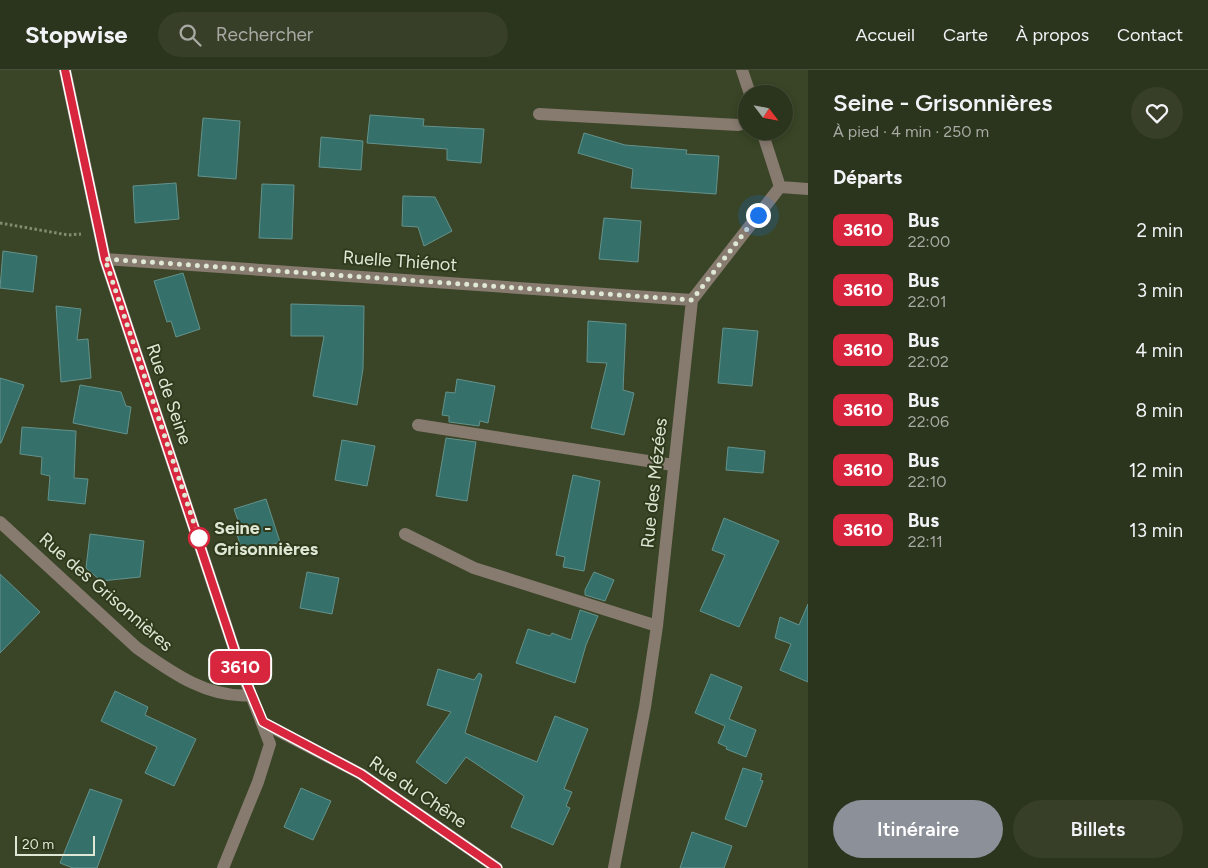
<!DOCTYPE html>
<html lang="fr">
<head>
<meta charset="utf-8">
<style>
  :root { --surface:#2b341c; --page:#373f29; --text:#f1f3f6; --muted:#a6aaa3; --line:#474f3b; --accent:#8c9099 }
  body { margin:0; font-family:Figtree,sans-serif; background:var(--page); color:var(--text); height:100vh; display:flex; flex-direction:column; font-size:19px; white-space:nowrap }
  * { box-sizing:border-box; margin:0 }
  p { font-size:16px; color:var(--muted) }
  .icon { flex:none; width:28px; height:28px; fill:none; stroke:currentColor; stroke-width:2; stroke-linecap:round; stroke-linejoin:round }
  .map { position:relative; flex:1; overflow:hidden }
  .sheet { display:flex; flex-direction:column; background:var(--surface); width:400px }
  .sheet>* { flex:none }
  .badge { padding:0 10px; border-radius:8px; font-size:18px; line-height:32px }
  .needle { width:32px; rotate:122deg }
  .controls { position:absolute; left:738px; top:15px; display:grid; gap:10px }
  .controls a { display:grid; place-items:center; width:55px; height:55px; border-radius:50%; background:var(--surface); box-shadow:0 2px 8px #0003,0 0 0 1px var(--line); font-size:25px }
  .scale { position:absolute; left:15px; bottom:12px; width:80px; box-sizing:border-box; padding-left:5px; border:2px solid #dfe7d5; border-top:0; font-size:14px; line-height:18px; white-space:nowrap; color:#dfe7d5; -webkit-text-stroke:4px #2f3a1c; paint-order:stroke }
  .you { position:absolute; width:25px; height:25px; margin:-12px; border:4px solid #fff; border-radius:50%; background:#1a73e8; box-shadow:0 0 0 8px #1a73e833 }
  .map>.badge { position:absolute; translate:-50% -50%; box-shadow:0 0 0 2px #fff }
  h2 { padding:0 25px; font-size:19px; line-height:45px }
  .round { display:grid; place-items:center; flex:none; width:52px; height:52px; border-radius:26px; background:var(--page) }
  .overview { display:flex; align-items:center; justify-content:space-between; height:85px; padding:0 25px }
  h1 { font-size:24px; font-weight:600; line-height:38px }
  .action { display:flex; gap:10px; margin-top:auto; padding:10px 25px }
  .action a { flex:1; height:58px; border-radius:30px; background:var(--accent); color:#fff; font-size:20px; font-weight:600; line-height:58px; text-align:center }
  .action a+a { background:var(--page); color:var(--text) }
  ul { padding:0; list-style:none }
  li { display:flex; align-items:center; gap:15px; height:60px; padding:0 25px }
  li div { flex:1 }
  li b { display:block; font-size:19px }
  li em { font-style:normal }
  li .badge { min-width:55px; font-weight:700; text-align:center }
  header { display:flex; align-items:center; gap:30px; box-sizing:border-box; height:70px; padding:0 25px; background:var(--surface); border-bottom:1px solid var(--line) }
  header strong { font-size:24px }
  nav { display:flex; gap:28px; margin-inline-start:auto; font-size:18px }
  .search { width:350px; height:45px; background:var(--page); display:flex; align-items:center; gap:12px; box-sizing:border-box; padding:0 18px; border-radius:28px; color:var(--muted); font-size:19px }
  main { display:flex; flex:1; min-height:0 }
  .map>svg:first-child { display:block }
  .building { fill:#35706a; stroke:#64928c }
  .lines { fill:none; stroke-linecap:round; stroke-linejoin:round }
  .path { stroke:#828c73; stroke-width:3; stroke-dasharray:2.5 2.5; stroke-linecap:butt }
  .minor { stroke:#877a6f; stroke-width:12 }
  .line-casing { stroke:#fff; stroke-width:11 }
  .line { stroke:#d7263d; stroke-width:8 }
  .walk { stroke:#dfe7d5; stroke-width:5; stroke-dasharray:0 9 }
  .stop-dot { fill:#fff; stroke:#d7263d; stroke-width:2.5 }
  .labels { text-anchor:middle; stroke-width:4; stroke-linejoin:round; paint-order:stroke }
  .street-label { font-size:18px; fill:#dfe7d5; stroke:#2f3a1c }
  .stop-label { font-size:18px; font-weight:bold; fill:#dfe7d5; stroke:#2f3a1c; text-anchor:start }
</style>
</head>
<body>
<header>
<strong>Stopwise</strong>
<div class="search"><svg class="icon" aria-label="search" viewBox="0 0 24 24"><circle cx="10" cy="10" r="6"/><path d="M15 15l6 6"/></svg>Rechercher</div>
<nav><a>Accueil</a><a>Carte</a><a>À propos</a><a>Contact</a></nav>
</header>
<main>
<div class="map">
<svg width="808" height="798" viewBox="0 0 808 798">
  <rect width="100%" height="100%" fill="#394526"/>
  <path class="building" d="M370,45L424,49L423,56L484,59L481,93L447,90V79L367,73Z
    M203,48L240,51L236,109L198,106Z
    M584,63L625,75L687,80L686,84L719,86L716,124L631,118L633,99L578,83Z
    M321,67L363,71L361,100L319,97Z
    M176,113L179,149L135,153L133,116Z
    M262,114L294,115L292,169L259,168Z
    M403,126L435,127L452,161L424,176L418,157L402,156Z
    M604,148L641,151L638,192L599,189Z
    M3,181L37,186L33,222L0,218Z
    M183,203L200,259L176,267L171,251L167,252L154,211Z
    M291,234L364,236L363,299L357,335L313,326L324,266H291Z
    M56,236L81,239L77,270L88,269L91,308L61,312Z
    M588,251L626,254L623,320L634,323L624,365L591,358L607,293L587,292Z
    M723,258L758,261L752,316L718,313Z
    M0,308L24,315L1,373H0Z
    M457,309L495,316L488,353L480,351L479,356L449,352V346L442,345L446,322L455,323Z
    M80,315L121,322L126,336L131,337L127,364L73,353Z
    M22,357L76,361L74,408L88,409L85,434L48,430L50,406L41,404L42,387L20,384Z
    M446,368L476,372L467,431L436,426Z
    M342,370L375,376L367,416L335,410Z
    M728,377L765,381L763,403L726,400Z
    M573,405L600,411L584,501L563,497L565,487L556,485Z
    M266,429L280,472L243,484L235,458L240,456L234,439Z
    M724,448L779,471L739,557L700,541L725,485L712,480Z
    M90,464L144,471L140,507L101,511L86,498Z
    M307,502L339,508L332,544L300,538Z
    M594,502L614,510L605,531L585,525V520Z
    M0,504L40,542L0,583Z
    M808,534V612L780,600L791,574L775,568L780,547L799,555Z
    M580,540L598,546L586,575L575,613L516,593L528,559L550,566L552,563L571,570Z
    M438,599L474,610L479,603L482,605L465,663L537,692L555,646L588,659L564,719L572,722L566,736L570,738L553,775L511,757L524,726L466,687L446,714L416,692L451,642L427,635Z
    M711,604L742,617L729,649L756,660L746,687L726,679L727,677L718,673L725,656L695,643Z
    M115,621L148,637L145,645L196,669L174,716L145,703L157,677L101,651Z
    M743,698L762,704L760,710L763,711L746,757L725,749Z
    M301,718L331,731L313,770L284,757Z
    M90,719L122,730L97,798H73L60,793Z
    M692,762L732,776L724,798H680Z"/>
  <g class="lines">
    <path class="path" d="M0,153L68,165L81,164"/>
    <path class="minor" d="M65,0L105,189L240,597L270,674L258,712L223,798
      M742,0L750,24
      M539,44L738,55L746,53
      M780,117L808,119
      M105,189L692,230
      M418,355L673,395
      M0,452L137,578C171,602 208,629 251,625
      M405,464L474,498L657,556
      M263,653L361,704L497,798
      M614,798L645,637L657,556L692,230L780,117L762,61"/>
  </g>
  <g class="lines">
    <defs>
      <path id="line" d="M65,0L105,189L240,597L263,652L361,704L497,798"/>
    </defs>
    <use href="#line" class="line-casing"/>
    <use href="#line" class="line"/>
    <path class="walk" d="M199,468L105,189L692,230L758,145"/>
  </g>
  <circle class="stop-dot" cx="199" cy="468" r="10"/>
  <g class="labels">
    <g class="street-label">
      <text transform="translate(400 191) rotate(4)" y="6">Ruelle Thiénot</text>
      <text transform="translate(169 324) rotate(71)" y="6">Rue de Seine</text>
      <text transform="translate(654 413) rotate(-84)" y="6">Rue des Mézées</text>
      <text transform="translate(106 522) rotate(41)" y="6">Rue des Grisonnières</text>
      <text transform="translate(418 722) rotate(34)" y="6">Rue du Chêne</text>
    </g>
    <g class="stop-label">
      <text x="214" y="464">Seine -<tspan x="214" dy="21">Grisonnières</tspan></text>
    </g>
  </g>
</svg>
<div class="controls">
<a><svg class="needle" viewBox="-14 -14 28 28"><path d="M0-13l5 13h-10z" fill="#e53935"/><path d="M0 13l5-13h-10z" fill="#a6aaa3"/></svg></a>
</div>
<div class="scale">20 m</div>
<div class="you" style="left:758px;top:145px"></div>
<b class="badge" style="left:240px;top:597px;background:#d7263d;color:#fff">3610</b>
</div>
<section class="sheet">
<div class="overview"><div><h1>Seine - Grisonnières</h1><p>À pied · 4 min · 250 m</p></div><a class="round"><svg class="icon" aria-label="heart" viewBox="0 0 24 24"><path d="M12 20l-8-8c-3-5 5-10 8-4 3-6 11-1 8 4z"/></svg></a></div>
<h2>Départs</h2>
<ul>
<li><span class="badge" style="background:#d7263d;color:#fff">3610</span><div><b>Bus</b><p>22:00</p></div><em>2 min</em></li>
<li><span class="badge" style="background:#d7263d;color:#fff">3610</span><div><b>Bus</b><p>22:01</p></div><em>3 min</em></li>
<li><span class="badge" style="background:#d7263d;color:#fff">3610</span><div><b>Bus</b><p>22:02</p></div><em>4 min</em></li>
<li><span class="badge" style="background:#d7263d;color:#fff">3610</span><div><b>Bus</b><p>22:06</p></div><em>8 min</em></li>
<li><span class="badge" style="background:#d7263d;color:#fff">3610</span><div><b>Bus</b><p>22:10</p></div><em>12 min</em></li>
<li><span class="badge" style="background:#d7263d;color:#fff">3610</span><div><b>Bus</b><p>22:11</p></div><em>13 min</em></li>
</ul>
<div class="action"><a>Itinéraire</a><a>Billets</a></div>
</section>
</main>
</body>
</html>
